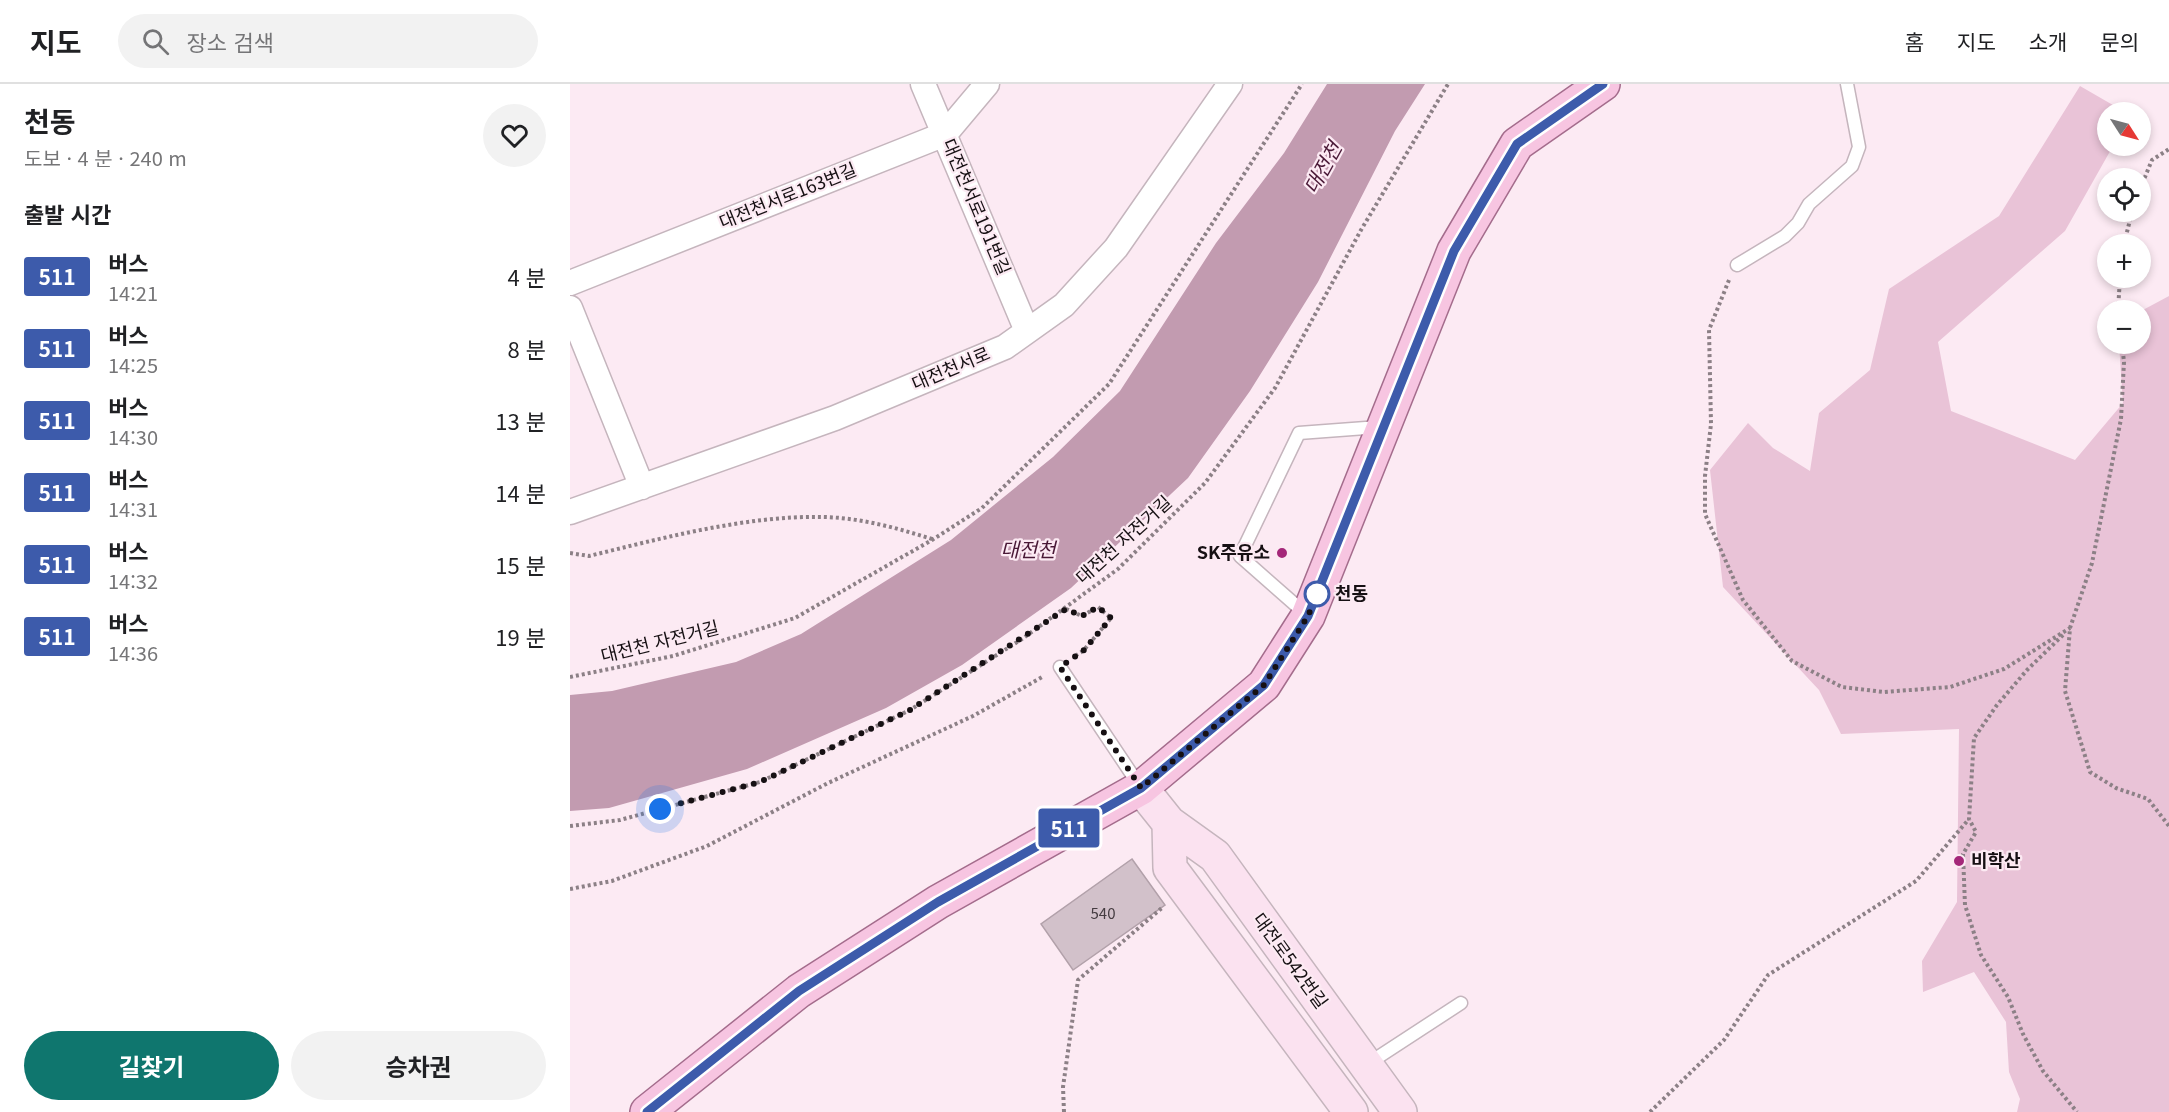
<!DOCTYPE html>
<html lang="ko">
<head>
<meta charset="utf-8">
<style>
  :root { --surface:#fff; --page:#f2f2f2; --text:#202124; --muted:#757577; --line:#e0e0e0; --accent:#0f766e }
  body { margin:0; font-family:Georgia,"Noto Sans KR",serif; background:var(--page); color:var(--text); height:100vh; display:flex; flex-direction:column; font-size:22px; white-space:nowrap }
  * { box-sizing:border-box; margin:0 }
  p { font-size:20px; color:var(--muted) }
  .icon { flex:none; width:33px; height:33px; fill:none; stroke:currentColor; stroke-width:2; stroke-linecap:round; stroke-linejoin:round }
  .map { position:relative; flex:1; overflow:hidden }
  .sheet { display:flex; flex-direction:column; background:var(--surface); width:570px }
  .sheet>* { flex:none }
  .badge { padding:0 12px; border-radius:4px; font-size:21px; line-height:39px }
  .needle { width:39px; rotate:126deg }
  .fabs { position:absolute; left:1527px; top:18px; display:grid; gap:12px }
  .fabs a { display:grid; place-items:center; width:54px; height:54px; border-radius:50%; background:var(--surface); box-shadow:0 3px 9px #0003; font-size:30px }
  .you { position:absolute; width:30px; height:30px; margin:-15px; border:4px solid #fff; border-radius:50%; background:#1a73e8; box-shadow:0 0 0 9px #1a73e833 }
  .map>.badge { position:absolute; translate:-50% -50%; box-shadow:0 0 0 3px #fff }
  h2 { padding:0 24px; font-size:22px; line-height:54px }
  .round { display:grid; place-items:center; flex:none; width:63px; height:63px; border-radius:32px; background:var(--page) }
  .headline { display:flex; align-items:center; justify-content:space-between; height:102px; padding:0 24px }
  h1 { font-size:28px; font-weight:700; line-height:45px }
  .action { display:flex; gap:12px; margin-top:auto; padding:12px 24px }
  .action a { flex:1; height:69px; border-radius:36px; background:var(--accent); color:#fff; font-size:24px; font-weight:700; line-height:69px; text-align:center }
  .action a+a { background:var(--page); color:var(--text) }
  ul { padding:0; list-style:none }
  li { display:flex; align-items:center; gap:18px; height:72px; padding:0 24px }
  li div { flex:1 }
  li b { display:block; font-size:22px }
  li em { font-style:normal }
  li .badge { min-width:66px; font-weight:700; text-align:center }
  header { display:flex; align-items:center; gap:36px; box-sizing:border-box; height:84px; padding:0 30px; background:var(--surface); border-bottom:2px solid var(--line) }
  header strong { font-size:28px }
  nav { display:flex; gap:33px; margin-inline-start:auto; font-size:21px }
  .search { width:420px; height:54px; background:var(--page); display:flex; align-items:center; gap:15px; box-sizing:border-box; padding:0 21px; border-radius:33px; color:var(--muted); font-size:22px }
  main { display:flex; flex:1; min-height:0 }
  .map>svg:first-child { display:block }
  .green { fill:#e9c3d7 }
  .water { fill:#c29bb0 }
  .building { fill:#d2c1ca; stroke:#b2a1aa; stroke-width:1.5 }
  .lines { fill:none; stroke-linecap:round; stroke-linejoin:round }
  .lane-casing { stroke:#c5b5bd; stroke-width:15 }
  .street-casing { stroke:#c5b5bd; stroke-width:27 }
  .secondary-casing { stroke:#c5b5bd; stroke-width:36 }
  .primary-casing { stroke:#a46c8c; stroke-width:36 }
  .path { stroke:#8c8086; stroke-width:4; stroke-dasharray:3 3; stroke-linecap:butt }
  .lane { stroke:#fff; stroke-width:12 }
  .street { stroke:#fff; stroke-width:24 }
  .secondary { stroke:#fbe2f0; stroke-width:33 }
  .primary { stroke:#f7c5e1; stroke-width:33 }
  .line-casing { stroke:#fff; stroke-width:14 }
  .line { stroke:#3d5bab; stroke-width:9 }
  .walk { stroke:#161013; stroke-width:6; stroke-dasharray:0 10.8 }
  .poi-dot { fill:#a42779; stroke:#fceaf3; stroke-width:2 }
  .stop-dot { fill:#fff; stroke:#3d5bab; stroke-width:3 }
  .labels { text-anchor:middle; stroke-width:4.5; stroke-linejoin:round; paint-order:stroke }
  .number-label { font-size:15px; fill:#453c41 }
  .street-label { font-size:18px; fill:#161013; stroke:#fceaf3 }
  .poi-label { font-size:18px; font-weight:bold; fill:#161013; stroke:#fceaf3; text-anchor:end }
  .stop-label { font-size:18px; font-weight:bold; fill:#161013; stroke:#fceaf3; text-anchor:start }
  .water-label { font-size:20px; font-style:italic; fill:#491836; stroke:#fceaf3 }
</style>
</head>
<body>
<header>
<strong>지도</strong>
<div class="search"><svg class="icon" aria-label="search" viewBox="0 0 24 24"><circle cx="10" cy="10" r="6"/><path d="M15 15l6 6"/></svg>장소 검색</div>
<nav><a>홈</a><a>지도</a><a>소개</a><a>문의</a></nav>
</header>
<main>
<section class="sheet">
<div class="headline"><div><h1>천동</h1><p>도보 · 4 분 · 240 m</p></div><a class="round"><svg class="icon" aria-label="heart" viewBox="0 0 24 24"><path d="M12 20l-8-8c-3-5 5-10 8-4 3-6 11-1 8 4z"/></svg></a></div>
<h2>출발 시간</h2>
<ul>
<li><span class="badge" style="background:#3d5bab;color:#fff">511</span><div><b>버스</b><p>14:21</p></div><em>4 분</em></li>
<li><span class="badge" style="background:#3d5bab;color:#fff">511</span><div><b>버스</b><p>14:25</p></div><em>8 분</em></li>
<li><span class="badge" style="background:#3d5bab;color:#fff">511</span><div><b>버스</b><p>14:30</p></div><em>13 분</em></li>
<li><span class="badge" style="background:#3d5bab;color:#fff">511</span><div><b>버스</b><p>14:31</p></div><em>14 분</em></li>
<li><span class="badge" style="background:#3d5bab;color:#fff">511</span><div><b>버스</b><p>14:32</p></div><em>15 분</em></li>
<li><span class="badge" style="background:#3d5bab;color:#fff">511</span><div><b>버스</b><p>14:36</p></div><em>19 분</em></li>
</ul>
<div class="action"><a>길찾기</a><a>승차권</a></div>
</section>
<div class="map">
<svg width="1599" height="1028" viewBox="0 0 1599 1028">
  <rect width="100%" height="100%" fill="#fceaf3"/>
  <path class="green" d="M1510,2L1555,28H1538V62H1543L1495,147L1368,258L1381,327L1505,376L1553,319L1549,260H1570L1571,227L1599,212V1028H1447L1450,1015L1439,988L1436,938L1404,888L1353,908L1352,877L1387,818L1389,645L1271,650L1249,606L1153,503L1140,386L1178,339L1203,364L1240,387L1249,329L1300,286L1319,205L1429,132Z"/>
  <path class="water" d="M757,0H855L825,47L748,198L680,307L618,394L501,504L392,581L316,624L177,685L39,724L0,727V611L42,607L166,578L231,550L381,456L483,373L550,307L646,159L714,69Z"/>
  <path class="building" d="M562,775L595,821L503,886L471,840Z"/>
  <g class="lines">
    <defs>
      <path id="lane" d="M1167,181L1215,152L1228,139L1239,120L1282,82L1289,63L1277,0
        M737,531L670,472L729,349L809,343
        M490,583L571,704
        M796,981L891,919"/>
      <path id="street" d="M353,0L457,247
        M0,199L375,50L417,0
        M0,224L72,403
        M0,428L265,334L435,263L494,221L546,164L660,0"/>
      <path id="secondary" d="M571,704L599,739L645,772L830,1028
        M599,739L600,784L781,1028"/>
      <path id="primary" d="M77,1028L229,907L368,818L571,704L694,601L738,532L884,167L947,60L1033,0"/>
    </defs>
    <use href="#lane" class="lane-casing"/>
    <use href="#street" class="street-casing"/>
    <use href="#secondary" class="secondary-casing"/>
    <use href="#primary" class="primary-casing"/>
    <path class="path" d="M1570,105L1582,76L1599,65
      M1554,160L1562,128
      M1159,196L1139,246L1141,340L1135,392V430L1173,516L1222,577L1272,603L1314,608L1380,603L1434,585L1500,544
      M1548,226L1550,194
      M1552,260L1554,278L1551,335L1522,479L1500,544L1495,607L1520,688L1546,704L1578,715L1599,742
      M0,469L19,472C93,454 178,431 254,433C291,434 327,444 362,455
      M496,525L512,532L528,523L541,534L513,567L505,572
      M1493,551L1457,586L1427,621L1404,654L1399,735L1406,748L1393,770L1395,821L1411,871L1438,913L1453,950L1473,987L1507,1028
      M0,593L103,572L225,534L362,456L412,424L539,300L732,0
      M0,742L50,736L190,698L340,626L452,555L548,485L635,399L705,304L791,146L878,0
      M0,805L42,797L137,762L258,699L403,632L474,592
      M494,1028L493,1003L508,896L593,823
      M1080,1028L1154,956L1198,891L1346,797L1399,735"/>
    <use href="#lane" class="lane"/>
    <use href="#street" class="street"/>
    <use href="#secondary" class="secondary"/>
    <use href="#primary" class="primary"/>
  </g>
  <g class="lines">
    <defs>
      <path id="line" d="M77,1028L229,907L368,818L571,704L694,601L738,532L884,167L947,60L1033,0"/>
    </defs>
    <use href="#line" class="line-casing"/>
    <use href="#line" class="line"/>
    <path class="walk" d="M90,725L190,698L340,626L496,525L512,532L528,523L541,534L513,567L490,583L571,704L694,601L738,532L747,510"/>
  </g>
  <g class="poi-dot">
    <circle cx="712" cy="469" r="6"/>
    <circle cx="1389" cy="777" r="6"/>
  </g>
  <circle class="stop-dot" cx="747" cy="510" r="12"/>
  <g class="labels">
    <g class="number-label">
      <text x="533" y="835">540</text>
    </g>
    <g class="street-label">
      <text transform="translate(218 112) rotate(-22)" y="6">대전천서로163번길</text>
      <text transform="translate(406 123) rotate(67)" y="6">대전천서로191번길</text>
      <text transform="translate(381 285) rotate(-23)" y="6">대전천서로</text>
      <text transform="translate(554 456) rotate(-42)" y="6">대전천 자전거길</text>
      <text transform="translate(90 558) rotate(-14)" y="6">대전천 자전거길</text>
      <text transform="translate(720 877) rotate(54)" y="6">대전로542번길</text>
    </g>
    <g class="poi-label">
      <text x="700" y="475">SK주유소</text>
      <text x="1401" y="783" text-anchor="start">비학산</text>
    </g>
    <g class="stop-label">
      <text x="765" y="516">천동</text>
    </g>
    <g class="water-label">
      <text transform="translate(753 84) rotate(-61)" y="7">대전천</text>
      <text x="458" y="473">대전천</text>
    </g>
  </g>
</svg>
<div class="fabs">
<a><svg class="needle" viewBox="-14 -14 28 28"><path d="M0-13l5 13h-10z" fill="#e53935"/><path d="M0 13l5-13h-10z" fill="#757577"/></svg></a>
<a><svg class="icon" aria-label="locate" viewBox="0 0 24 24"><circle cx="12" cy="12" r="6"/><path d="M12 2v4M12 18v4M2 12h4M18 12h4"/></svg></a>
<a>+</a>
<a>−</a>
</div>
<div class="you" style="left:90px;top:725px"></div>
<b class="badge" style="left:499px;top:744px;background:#3d5bab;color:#fff">511</b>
</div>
</main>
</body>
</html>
